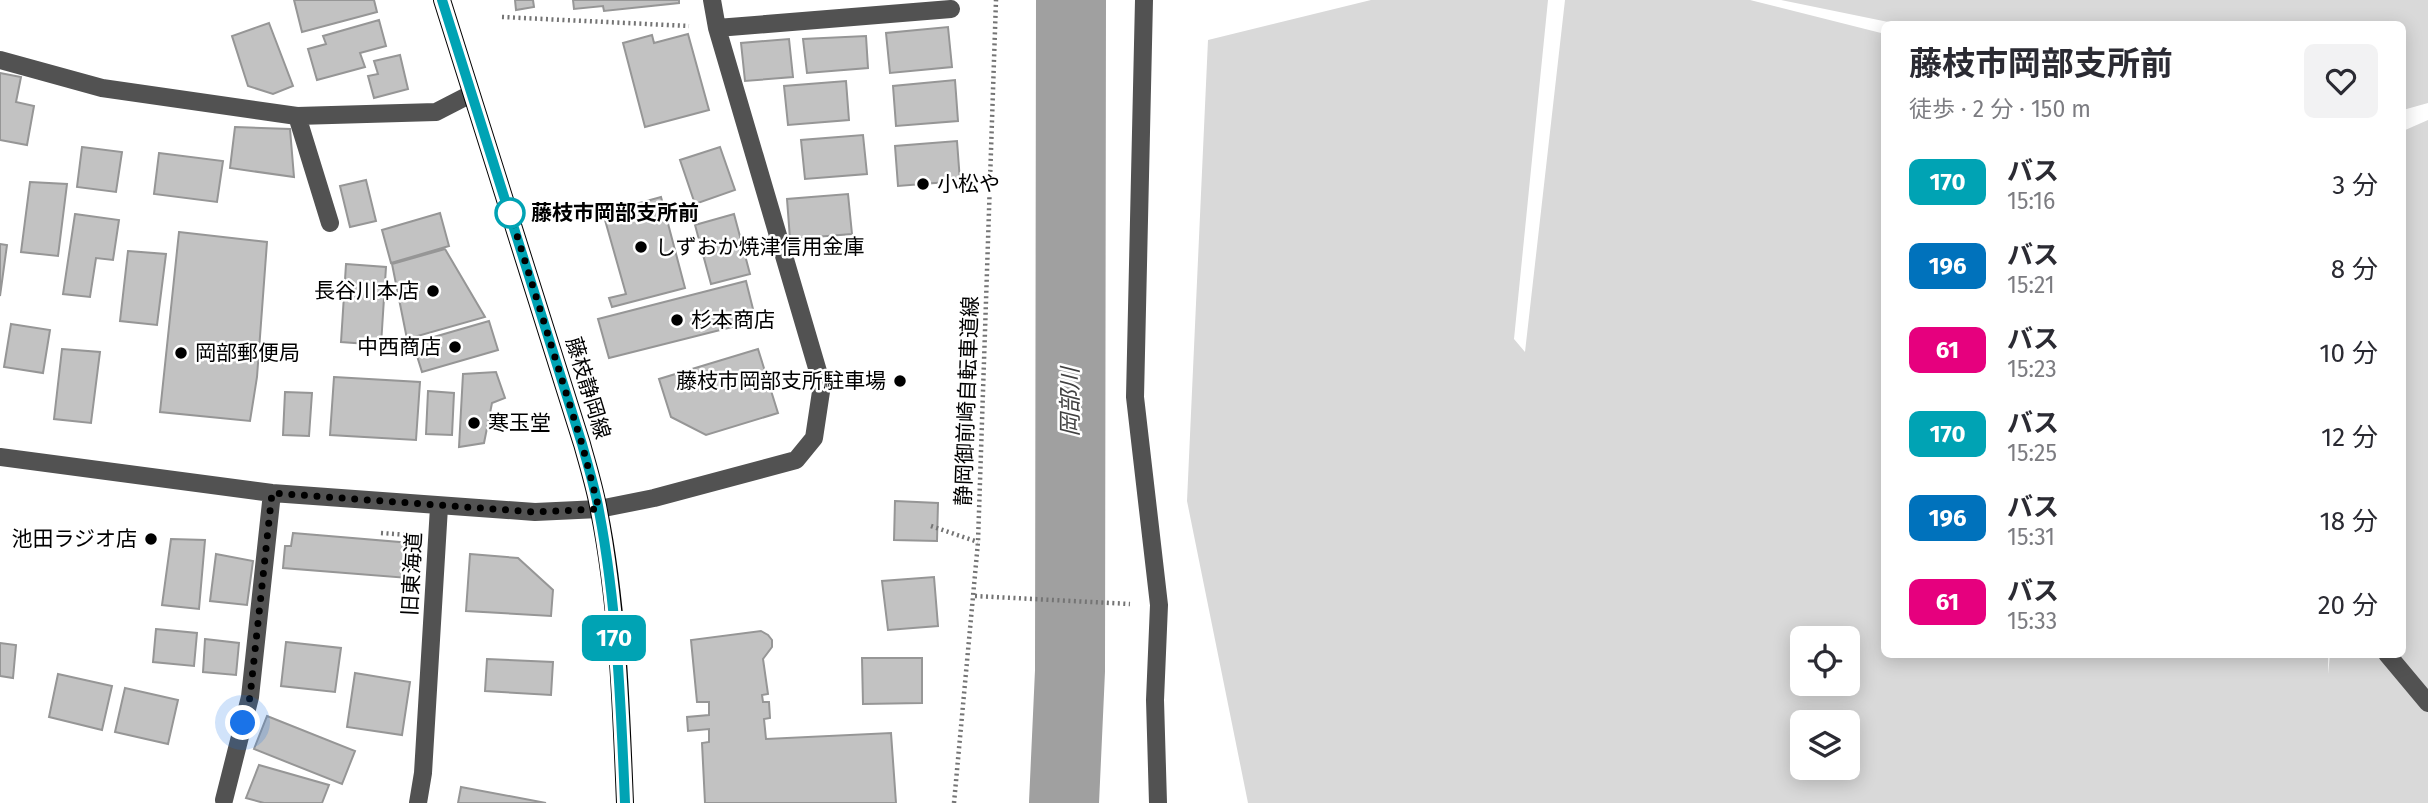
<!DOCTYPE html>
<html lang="ja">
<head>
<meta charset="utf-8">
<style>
  :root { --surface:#fff; --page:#f2f2f3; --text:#2b2b33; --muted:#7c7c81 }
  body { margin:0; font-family:"Fira Sans","Noto Sans JP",sans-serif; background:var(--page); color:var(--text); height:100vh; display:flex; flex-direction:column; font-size:26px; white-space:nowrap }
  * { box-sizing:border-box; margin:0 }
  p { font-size:23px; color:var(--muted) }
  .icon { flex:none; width:38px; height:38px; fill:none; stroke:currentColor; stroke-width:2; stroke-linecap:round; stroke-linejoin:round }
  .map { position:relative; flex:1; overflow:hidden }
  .sheet { position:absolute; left:1881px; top:21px; width:525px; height:637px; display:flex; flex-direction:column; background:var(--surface); border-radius:10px; box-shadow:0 4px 18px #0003 }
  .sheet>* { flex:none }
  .badge { padding:0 14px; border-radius:10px; font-size:24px; line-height:46px }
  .controls { position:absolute; left:1790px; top:626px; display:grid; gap:14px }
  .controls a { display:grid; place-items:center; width:70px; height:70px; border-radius:10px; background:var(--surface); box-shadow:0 4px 18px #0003; font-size:35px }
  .you { position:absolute; width:35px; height:35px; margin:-18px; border:5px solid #fff; border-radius:50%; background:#1a73e8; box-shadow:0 0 0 10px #1a73e833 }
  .map>.badge { position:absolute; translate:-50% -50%; box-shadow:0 0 0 4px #fff }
  .round { display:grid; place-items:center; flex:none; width:74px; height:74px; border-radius:10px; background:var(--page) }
  .summary { display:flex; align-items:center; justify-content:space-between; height:119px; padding:0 28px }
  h1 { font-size:33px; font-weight:700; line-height:52px }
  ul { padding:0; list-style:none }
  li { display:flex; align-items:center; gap:21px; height:84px; padding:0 28px }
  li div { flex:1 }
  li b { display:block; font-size:26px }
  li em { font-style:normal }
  li .badge { min-width:77px; font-weight:700; text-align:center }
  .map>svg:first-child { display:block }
  .green { fill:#d9d9d9; fill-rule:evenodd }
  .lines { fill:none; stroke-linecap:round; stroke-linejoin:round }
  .river { stroke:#a0a0a0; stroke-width:70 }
  .building { fill:#c2c2c2; stroke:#969696; stroke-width:2 }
  .path { stroke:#747474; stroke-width:4.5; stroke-dasharray:2 3.5; stroke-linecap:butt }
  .minor { stroke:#525252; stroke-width:18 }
  .major { stroke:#000; stroke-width:18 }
  .line-casing { stroke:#fff; stroke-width:16 }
  .line { stroke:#00a3b4; stroke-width:10 }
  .walk { stroke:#000; stroke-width:7; stroke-dasharray:0 12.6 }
  .poi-dot { fill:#000; stroke:#fff; stroke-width:2.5 }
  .stop-dot { fill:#fff; stroke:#00a3b4; stroke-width:3.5 }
  .labels { text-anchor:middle; stroke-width:5; stroke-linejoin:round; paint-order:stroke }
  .poi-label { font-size:21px; fill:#000; stroke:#fff; text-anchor:start }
  .stop-label { font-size:21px; font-weight:bold; fill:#000; stroke:#fff; text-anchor:start }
  .street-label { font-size:21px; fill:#000; stroke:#fff }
  .water-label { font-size:23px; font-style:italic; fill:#414141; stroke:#fff }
</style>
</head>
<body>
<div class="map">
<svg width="2428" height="803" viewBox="0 0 2428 803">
  <rect width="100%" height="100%" fill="#fff"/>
  <path class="green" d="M1371,0H1548L1514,339L1525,352L1565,0H1750L1885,34V654H2328V674L2330,655L2403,654V131L2428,120V803H1248L1187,501L1208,40ZM1802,639H1848V684H1802ZM1802,723H1848V768H1802Z
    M1781,0H2428V103L2403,110V24H1898Z"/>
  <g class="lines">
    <path class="river" d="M1064,803L1070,671L1071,0"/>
  </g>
  <path class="building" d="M294,0H374L377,12L302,32Z
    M515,0H533L534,7L516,10Z
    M573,0H679V3L604,11L603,6L574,9Z
    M379,20L386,46L360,53L365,67L317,80L308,49L326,44L323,36Z
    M269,23L293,86L273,94L248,86L232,36Z
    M948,27L952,67L890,73L886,33Z
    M688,34L709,110L645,127L623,43L652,35L654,43Z
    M866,36L868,68L807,73L803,39Z
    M789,39L793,77L745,81L741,43Z
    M400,55L408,89L374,98L368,76L378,74L374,61Z
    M0,73L21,77L16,102L34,106L27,145L0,140Z
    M955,80L958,121L896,126L893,86Z
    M846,81L849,120L788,125L784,86Z
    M235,127L290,129L294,177L230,168Z
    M863,135L867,174L805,179L801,140Z
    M957,141L960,181L898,186L895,146Z
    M82,147L122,152L116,192L77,187Z
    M720,147L735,190L695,204L680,160Z
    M159,153L223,161L217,202L154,194Z
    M366,180L376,221L350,227L340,186Z
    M30,182L67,184L58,256L21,252Z
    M848,194L852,234L790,239L787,199Z
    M661,197L685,288L612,307L609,298L626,294L603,213Z
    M440,213L449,246L391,263L382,230Z
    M75,214L119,220L113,260L96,258L90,297L63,294Z
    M734,214L750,274L711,284L695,225Z
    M179,232L267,242L257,377L250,421L160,412Z
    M0,244L7,245L0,296Z
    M445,249L485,317L407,339L392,264Z
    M128,251L166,254L157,325L120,321Z
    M346,264L386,267L381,345L341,342Z
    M746,281L756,321L609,358L598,319Z
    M489,321L498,350L422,372L413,343Z
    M11,324L50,330L43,373L4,367Z
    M62,349L100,352L91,423L54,419Z
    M758,349L778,413L706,435L671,417L659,379Z
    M496,372L505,398L492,403L484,443L459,447L463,374Z
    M334,377L420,382L416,440L330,435Z
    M428,391L454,393L452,435L426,434Z
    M285,392L312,393L309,436L283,435Z
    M895,501L938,503L937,541L894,540Z
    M293,533L411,543L408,578L283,568L285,546H291Z
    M171,539L205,540L199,609L162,605Z
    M216,554L253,561L247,605L210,601Z
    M470,554L518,558L553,590L551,616L466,611Z
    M934,577L938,626L888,630L882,581Z
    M156,629L197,633L194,666L153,662Z
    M761,631L768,635L772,640V647L763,659L768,694L762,695L763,702H769L770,718L764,719L766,739L891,733L896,803H705L702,743L709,742V729L688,731L687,717L709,715V702H697L691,640Z
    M205,639L239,643L236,675L203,672Z
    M286,642L341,648L335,692L281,686Z
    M0,643L16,645L13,678L0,676Z
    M862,658H922V703L863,704Z
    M487,659L553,662L551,695L485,691Z
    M355,673L410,682L402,735L347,727Z
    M58,674L112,686L102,730L49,717Z
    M125,688L178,700L168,744L115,732Z
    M267,716L355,751L342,784L254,749Z
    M259,765L329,785L322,803H264L246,798Z
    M461,787L546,803H458Z"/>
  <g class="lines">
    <path class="path" d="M502,17L689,26
      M931,526L978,542
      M381,533L410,535
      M975,596L1130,604
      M954,803L978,542L996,0"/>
    <path class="minor" d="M1144,0L1135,397L1159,605L1155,700L1158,803
      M717,28L951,9
      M0,60L102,88L297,116L330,223
      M297,116L436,112L471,94
      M0,457L272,493L535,512L599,509L654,498L796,460L814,438L822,385L717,28L712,0
      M2387,654L2428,703
      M224,800L250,697L272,493
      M418,803L423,773L439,507"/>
    <path class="major" d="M442,0L582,444C588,466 595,488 599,511C618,606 621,706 625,803"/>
  </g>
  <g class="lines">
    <defs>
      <path id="line" d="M442,0L582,444C588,466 595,488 599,511C617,605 621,707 625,803"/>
    </defs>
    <use href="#line" class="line-casing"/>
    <use href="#line" class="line"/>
    <path class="walk" d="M243,723L250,697L272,493L535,512L599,509L582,444L510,213"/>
  </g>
  <g class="poi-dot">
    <circle cx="923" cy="184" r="7"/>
    <circle cx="641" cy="247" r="7"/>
    <circle cx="433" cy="291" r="7"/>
    <circle cx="677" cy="320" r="7"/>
    <circle cx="455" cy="347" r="7"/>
    <circle cx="181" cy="353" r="7"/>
    <circle cx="900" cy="381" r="7"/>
    <circle cx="474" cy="423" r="7"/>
    <circle cx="151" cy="539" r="7"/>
  </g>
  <circle class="stop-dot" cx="510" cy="213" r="14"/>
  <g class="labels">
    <g class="poi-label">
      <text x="937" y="191">小松や</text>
      <text x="655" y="254">しずおか焼津信用金庫</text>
      <text x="419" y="298" text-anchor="end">長谷川本店</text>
      <text x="691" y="327">杉本商店</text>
      <text x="441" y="354" text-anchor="end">中西商店</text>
      <text x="195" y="360">岡部郵便局</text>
      <text x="886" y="388" text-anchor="end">藤枝市岡部支所駐車場</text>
      <text x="488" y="430">寒玉堂</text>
      <text x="137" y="546" text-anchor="end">池田ラジオ店</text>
    </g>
    <g class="stop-label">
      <text x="531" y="220">藤枝市岡部支所前</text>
    </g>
    <g class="street-label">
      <text transform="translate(588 388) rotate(73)" y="7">藤枝静岡線</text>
      <text transform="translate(967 401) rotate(-88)" y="7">静岡御前崎自転車道線</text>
      <text transform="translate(412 574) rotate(-87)" y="7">旧東海道</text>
    </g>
    <g class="water-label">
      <text transform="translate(1070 402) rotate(-90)" y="8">岡部川</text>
    </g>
  </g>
</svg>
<div class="controls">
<a><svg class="icon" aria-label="locate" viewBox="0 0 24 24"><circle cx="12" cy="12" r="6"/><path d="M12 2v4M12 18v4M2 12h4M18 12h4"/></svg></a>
<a><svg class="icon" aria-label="layers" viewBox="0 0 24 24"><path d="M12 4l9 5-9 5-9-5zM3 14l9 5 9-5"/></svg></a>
</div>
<div class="you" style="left:243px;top:723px"></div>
<b class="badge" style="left:614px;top:638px;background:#00a3b4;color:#fff">170</b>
<section class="sheet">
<div class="summary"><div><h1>藤枝市岡部支所前</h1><p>徒歩 · 2 分 · 150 m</p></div><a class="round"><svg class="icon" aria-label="heart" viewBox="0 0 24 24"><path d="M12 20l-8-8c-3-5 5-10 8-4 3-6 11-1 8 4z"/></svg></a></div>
<ul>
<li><span class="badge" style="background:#00a3b4;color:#fff">170</span><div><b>バス</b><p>15:16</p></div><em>3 分</em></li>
<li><span class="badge" style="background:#0072bc;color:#fff">196</span><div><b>バス</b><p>15:21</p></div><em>8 分</em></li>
<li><span class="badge" style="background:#e6007e;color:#fff">61</span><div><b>バス</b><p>15:23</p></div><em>10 分</em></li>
<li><span class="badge" style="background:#00a3b4;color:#fff">170</span><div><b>バス</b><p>15:25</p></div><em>12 分</em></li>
<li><span class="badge" style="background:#0072bc;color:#fff">196</span><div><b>バス</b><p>15:31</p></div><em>18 分</em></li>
<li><span class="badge" style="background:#e6007e;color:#fff">61</span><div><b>バス</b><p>15:33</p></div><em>20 分</em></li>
</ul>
</section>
</div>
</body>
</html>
